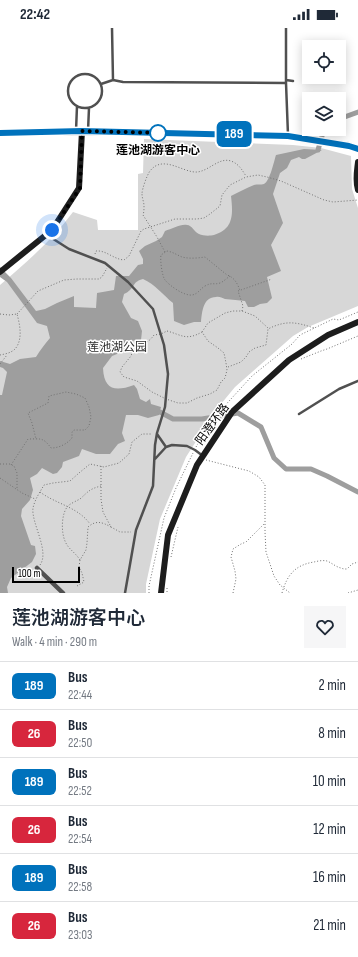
<!DOCTYPE html>
<html lang="en">
<head>
<meta charset="utf-8">
<style>
  :root { --surface:#fff; --page:#f6f6f7; --text:#1f2937; --muted:#747a83; --line:#e0e1e3 }
  body { margin:0; font-family:"Sofia Sans Condensed","Noto Sans SC",sans-serif; background:var(--page); color:var(--text); height:100vh; display:flex; flex-direction:column; font-size:15px; white-space:nowrap }
  * { box-sizing:border-box; margin:0 }
  p { font-size:13px; color:var(--muted) }
  .icon { flex:none; width:22px; height:22px; fill:none; stroke:currentColor; stroke-width:2; stroke-linecap:round; stroke-linejoin:round }
  .map { position:relative; height:565px; overflow:hidden }
  .drawer { display:flex; flex-direction:column; background:var(--surface); flex:1 }
  .drawer>* { flex:none }
  .badge { padding:0 8px; border-radius:6px; font-size:14px; line-height:26px }
  .controls { position:absolute; left:302px; top:12px; display:grid; gap:8px }
  .controls a { display:grid; place-items:center; width:44px; height:44px; border-radius:0px; background:var(--surface); box-shadow:0 2px 10px #0003; font-size:20px }
  .scale { position:absolute; left:12px; bottom:10px; width:68px; box-sizing:border-box; padding-left:4px; border:2px solid #000; border-top:0; font-size:11px; line-height:14px; white-space:nowrap; color:#000; -webkit-text-stroke:3px #fff; paint-order:stroke }
  .you { position:absolute; width:20px; height:20px; margin:-10px; border:3px solid #fff; border-radius:50%; background:#1a73e8; box-shadow:0 0 0 6px #1a73e833 }
  .map>.badge { position:absolute; translate:-50% -50%; box-shadow:0 0 0 2px #fff }
  .round { display:grid; place-items:center; flex:none; width:42px; height:42px; border-radius:0px; background:var(--page) }
  .overview { display:flex; align-items:center; justify-content:space-between; height:68px; padding:0 12px }
  h1 { font-size:19px; font-weight:600; line-height:30px }
  ul { padding:0; list-style:none }
  li { display:flex; align-items:center; gap:12px; height:48px; padding:0 12px; border-top:1px solid var(--line) }
  li div { flex:1 }
  li b { display:block; font-size:15px }
  li em { font-style:normal }
  li .badge { min-width:44px; font-weight:700; text-align:center }
  .status { display:flex; justify-content:space-between; align-items:center; height:28px; padding:0 20px; background:var(--surface); direction:ltr }
  .status svg { height:11px; fill:currentColor }
  .map>svg:first-child { display:block }
  .green { fill:#d7d7d7 }
  .water { fill:#9e9e9e }
  .lines { fill:none; stroke-linecap:round; stroke-linejoin:round }
  .canal { stroke:#9e9e9e; stroke-width:5 }
  .path { stroke:#727272; stroke-width:1; stroke-dasharray:1 2; stroke-linecap:butt }
  .lane { stroke:#505050; stroke-width:2.5 }
  .street { stroke:#505050; stroke-width:4.5 }
  .secondary { stroke:#1d1d1d; stroke-width:6 }
  .line-casing { stroke:#fff; stroke-width:9 }
  .line { stroke:#0072bc; stroke-width:6 }
  .walk { stroke:#000; stroke-width:4; stroke-dasharray:0 7.2 }
  .stop-dot { fill:#fff; stroke:#0072bc; stroke-width:2 }
  .labels { text-anchor:middle; stroke-width:3; stroke-linejoin:round; paint-order:stroke }
  .stop-label { font-size:12px; font-weight:bold; fill:#000; stroke:#fff }
  .park-label { font-size:12px; fill:#2e2e2e; stroke:#fff }
  .street-label { font-size:12px; fill:#000; stroke:#fff }
</style>
</head>
<body>
<div class="status"><b>22:42</b><svg viewBox="0 0 49 12"><path d="M0 12V9h3v3zM5 12V6h3v6zM10 12V3h3v9zM15 12V0h3v12zM26 1h20v11H26zM47 4h2v5h-2z"/></svg></div>
<div class="map">
<svg width="358" height="565" viewBox="0 0 358 565">
  <rect width="100%" height="100%" fill="#fff"/>
  <path class="green" d="M144,111L293,117L321,120L351,128L352,161L358,180V278L308,299L293,308L235,359L216,382L186,429L160,491L146,556V565H0V257C26,235 53,211 73,184L97,192L98,202H138V146L143,145Z"/>
  <path class="water" d="M304,121L322,122L305,131H302L299,129L291,132L287,140L280,145L273,166L283,195L271,217L281,243L267,249L272,270L267,275L260,276L254,279H248L245,273C239,272 232,272 225,271C222,270 219,268 216,269C203,269 202,284 201,294H194L184,297L174,293L173,275C163,267 155,256 143,251C133,254 136,256 130,262C128,264 126,265 124,266L122,274L131,290L138,293L142,303L141,312L130,313L127,322L112,328L103,340C104,362 115,364 134,357L137,361L140,371L146,374L150,371L151,376L161,379L159,387L148,390L138,387H126L122,405L125,413L118,416L110,426H96L82,421L79,428L63,434L62,439L57,445L53,446L42,440L37,446L30,450L33,462L30,472L22,481L21,488L31,517L35,518L36,526L32,534L11,550L7,559L8,565H0V367H2L7,344L3,340L0,339V333L10,336L20,331L36,329C40,322 45,316 50,310L47,298L37,295L7,254L0,249V239L11,250L36,283L45,281L57,275L74,268V279L96,280L97,265L114,262L116,248H129L138,237L143,236V231L139,223L145,218L156,213L162,209L165,203C172,201 180,196 187,197C192,197 194,204 199,206C203,208 210,208 214,207C234,201 233,186 231,168C239,164 246,160 254,157C257,156 261,157 264,156C270,153 274,133 276,127Z"/>
  <g class="lines">
    <path class="canal" d="M339,91L358,84
      M318,122L324,101
      M160,384L173,391H202L238,385L261,399L274,430L286,441H311L327,448L358,464"/>
    <path class="path" d="M165,224L157,209L143,187C144,184 144,181 144,178C144,174 142,170 142,166C142,161 147,147 150,143C163,126 183,145 197,144C209,143 219,129 231,133C239,136 242,142 246,148
      M95,226L96,223C106,222 113,231 124,232L129,228L141,203L144,201L175,191H197L204,190L210,186L220,178L222,167L230,157L246,149L258,147L267,149L281,153L324,172L333,174L358,172
      M230,248C227,250 223,254 220,255C214,257 212,254 205,258C200,261 198,266 192,267C184,268 170,258 165,252C162,248 160,232 161,227L167,223C173,224 177,227 182,229C190,231 198,230 205,229L227,247C234,249 238,256 240,263
      M242,283L243,278L238,263L272,251
      M0,286L9,287L17,286C20,297 23,312 15,321C11,325 5,326 0,327
      M17,286L38,263L64,252L77,251H99L102,249L107,240
      M167,303C182,307 186,313 202,304L208,313L218,320L224,325L226,335L227,342L225,350L221,354L217,362L210,366L197,370L187,375H178L166,371L152,364L137,353L124,349L120,344L122,339L131,328L135,316C144,317 149,314 154,307L161,306Z
      M202,304L208,295L225,285L233,283H242L255,288L268,300
      M301,331L321,323L327,321L358,308
      M0,336L7,327
      M228,339L241,334L246,329L249,324L255,320L266,317L268,301C286,292 296,294 314,300
      M196,419L207,400L220,383L252,348L292,316L300,307L333,291L339,292L358,284
      M206,432L249,443L259,449L265,457V504L266,524L274,548L280,557L290,565
      M0,436H10L14,438L17,445V461
      M11,437L28,411C41,411 43,409 51,420C59,420 67,416 72,410V404L74,402H85L89,398L91,389L89,379L85,370L76,366L66,364L49,368L48,375L28,385L32,395L36,411
      M101,438V471L103,484L111,499L120,504H131
      M0,450L22,465L35,471
      M40,464C56,476 78,479 90,496
      M171,529L178,499
      M80,532C75,524 68,521 65,513C61,504 61,484 69,477C72,475 76,473 80,471C88,464 89,461 101,458
      M40,537C50,523 31,495 33,480C35,471 40,464 44,457L53,455L70,453L79,445L90,436L104,439L119,435L129,426L132,414L142,406H152
      M77,558L84,554L82,545L79,539L80,532L86,522L87,515L88,499C96,492 102,494 111,499
      M167,560V565
      M149,565V558L164,490L176,460L193,425
      M233,565L236,551L235,543L231,529L233,521L241,516L246,514L265,495
      M282,565C287,547 295,537 314,534C318,533 323,532 327,533C332,535 336,539 341,540C343,541 345,541 347,541L352,536L358,534
      M348,565L358,562"/>
    <path class="lane" d="M286,0V55L288,107
      M68 63a17 17 0 1 1 34 0a17 17 0 1 1-34 0Z
      M113,52L123,54L286,55
      M286,52L293,53
      M101,56L113,52L112,0
      M76,103L77,78
      M88,103L89,80
      M47,207L69,221L105,235L128,254L153,281L164,317L168,346L165,379L157,405L155,417L153,458L136,502L125,565
      M299,386L339,361L358,353
      M157,406L166,419
      M155,431L166,419L172,417L187,418L195,422L203,428"/>
    <path class="street" d="M37,540L63,565"/>
    <path class="secondary" d="M0,105L103,104L288,108L349,117L358,121
      M358,134C357,143 355,153 358,162
      M0,244L52,202L79,160L82,103
      M161,565L168,507L197,437L232,384L289,332L328,307L358,294"/>
  </g>
  <g class="lines">
    <defs>
      <path id="line" d="M0,105L82,103L288,108L349,118L358,121"/>
    </defs>
    <use href="#line" class="line-casing"/>
    <use href="#line" class="line"/>
    <path class="walk" d="M52,202L80,160L82,103L165,105H158"/>
  </g>
  <circle class="stop-dot" cx="158" cy="105" r="8"/>
  <g class="labels">
    <g class="stop-label">
      <text x="158" y="126">莲池湖游客中心</text>
    </g>
    <g class="park-label">
      <text x="117" y="323">莲池湖公园</text>
    </g>
    <g class="street-label">
      <text transform="translate(212 396) rotate(-54)" y="4">阳澄环路</text>
    </g>
  </g>
</svg>
<div class="controls">
<a><svg class="icon" aria-label="locate" viewBox="0 0 24 24"><circle cx="12" cy="12" r="6"/><path d="M12 2v4M12 18v4M2 12h4M18 12h4"/></svg></a>
<a><svg class="icon" aria-label="layers" viewBox="0 0 24 24"><path d="M12 4l9 5-9 5-9-5zM3 14l9 5 9-5"/></svg></a>
</div>
<div class="scale">100 m</div>
<div class="you" style="left:52px;top:202px"></div>
<b class="badge" style="left:234px;top:106px;background:#0072bc;color:#fff">189</b>
</div>
<section class="drawer">
<div class="overview"><div><h1>莲池湖游客中心</h1><p>Walk · 4 min · 290 m</p></div><a class="round"><svg class="icon" aria-label="heart" viewBox="0 0 24 24"><path d="M12 20l-8-8c-3-5 5-10 8-4 3-6 11-1 8 4z"/></svg></a></div>
<ul>
<li><span class="badge" style="background:#0072bc;color:#fff">189</span><div><b>Bus</b><p>22:44</p></div><em>2 min</em></li>
<li><span class="badge" style="background:#d7263d;color:#fff">26</span><div><b>Bus</b><p>22:50</p></div><em>8 min</em></li>
<li><span class="badge" style="background:#0072bc;color:#fff">189</span><div><b>Bus</b><p>22:52</p></div><em>10 min</em></li>
<li><span class="badge" style="background:#d7263d;color:#fff">26</span><div><b>Bus</b><p>22:54</p></div><em>12 min</em></li>
<li><span class="badge" style="background:#0072bc;color:#fff">189</span><div><b>Bus</b><p>22:58</p></div><em>16 min</em></li>
<li><span class="badge" style="background:#d7263d;color:#fff">26</span><div><b>Bus</b><p>23:03</p></div><em>21 min</em></li>
</ul>
</section>
</body>
</html>
